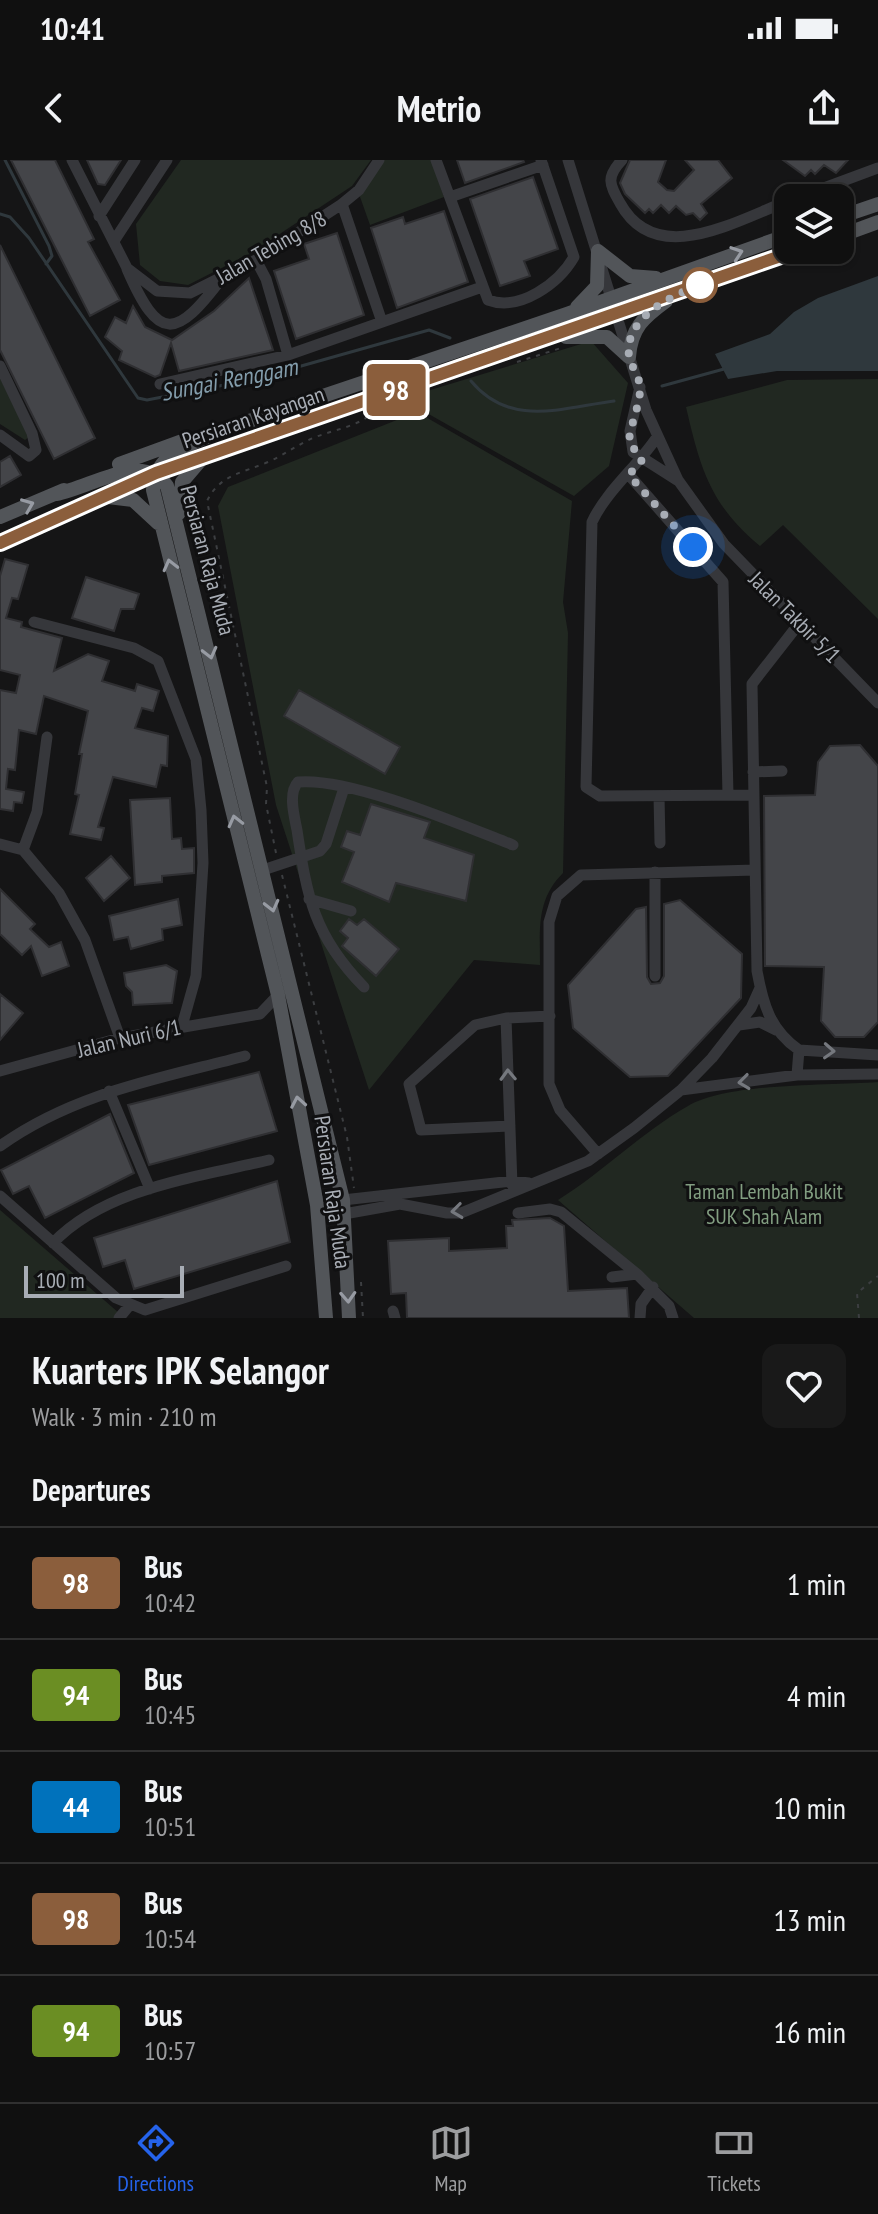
<!DOCTYPE html>
<html lang="en">
<head>
<meta charset="utf-8">
<style>
  :root { --surface:#101010; --page:#191919; --text:#f1f3f6; --muted:#9c9d9f; --line:#303030; --accent:#2563eb }
  body { margin:0; font-family:"PT Sans Narrow",sans-serif; background:var(--page); color:var(--text); height:100vh; display:flex; flex-direction:column; font-size:30px; white-space:nowrap }
  * { box-sizing:border-box; margin:0 }
  p { font-size:26px; color:var(--muted) }
  .icon { flex:none; width:44px; height:44px; fill:none; stroke:currentColor; stroke-width:2; stroke-linecap:round; stroke-linejoin:round }
  .map { position:relative; height:1158px; overflow:hidden }
  .side { display:flex; flex-direction:column; background:var(--surface); flex:1 }
  .side>* { flex:none }
  .badge { padding:0 16px; border-radius:6px; font-size:28px; line-height:52px }
  .tools { position:absolute; left:774px; top:24px; display:grid; gap:16px }
  .tools a { display:grid; place-items:center; width:80px; height:80px; border-radius:16px; background:var(--surface); box-shadow:0 2px 6px #0004,0 0 0 2px var(--line); font-size:40px }
  .scale { position:absolute; left:24px; bottom:20px; width:160px; box-sizing:border-box; padding-left:8px; border:4px solid #a8adb5; border-top:0; font-size:22px; line-height:28px; white-space:nowrap; color:#a8adb5; -webkit-text-stroke:6px #101011; paint-order:stroke }
  .you { position:absolute; width:40px; height:40px; margin:-20px; border:6px solid #fff; border-radius:50%; background:#1a73e8; box-shadow:0 0 0 12px #1a73e833 }
  .map>.badge { position:absolute; translate:-50% -50%; box-shadow:0 0 0 4px #fff }
  h2 { padding:0 32px; font-size:30px; line-height:72px }
  .round { display:grid; place-items:center; flex:none; width:84px; height:84px; border-radius:16px; background:var(--page) }
  .overview { display:flex; align-items:center; justify-content:space-between; height:136px; padding:0 32px }
  h1 { font-size:38px; font-weight:700; line-height:60px }
  ul { padding:0; list-style:none }
  li { display:flex; align-items:center; gap:24px; height:112px; padding:0 32px; border-top:2px solid var(--line) }
  li div { flex:1 }
  li b { display:block; font-size:30px }
  li em { font-style:normal }
  li .badge { min-width:88px; font-weight:700; text-align:center }
  .status { display:flex; justify-content:space-between; align-items:center; height:56px; padding:0 40px; background:var(--surface); direction:ltr }
  .status svg { height:22px; fill:currentColor }
  header { display:flex; justify-content:space-between; align-items:center; height:104px; padding:0 32px; background:var(--surface); font-size:36px; font-weight:700 }
  .dock { display:flex; justify-content:space-around; align-items:center; height:112px; border-top:2px solid var(--line); background:var(--surface); font-size:22px; color:var(--muted) }
  .dock a { display:grid; justify-items:center; gap:4px }
  .dock .current { color:var(--accent) }
  .map>svg:first-child { display:block }
  .green { fill:#212821 }
  .water { fill:#2f383d }
  .lines { fill:none; stroke-linecap:round; stroke-linejoin:round }
  .stream { stroke:#2f383d; stroke-width:3 }
  .building { fill:#444549; stroke:#2f2f32; stroke-width:2 }
  .path { stroke:#3c3e41; stroke-width:2; stroke-dasharray:4 6; stroke-linecap:butt }
  .minor { stroke:#36373b; stroke-width:11 }
  .major { stroke:#525559; stroke-width:14 }
  .oneway { stroke:#979ba3 }
  .oneway2 { stroke:#75787e }
  .line-casing { stroke:#fff; stroke-width:18 }
  .line { stroke:#8b5e3c; stroke-width:12 }
  .walk { stroke:#a8adb5; stroke-width:8; stroke-dasharray:0 14.4 }
  .stop-dot { fill:#fff; stroke:#8b5e3c; stroke-width:4 }
  .labels { text-anchor:middle; stroke-width:6; stroke-linejoin:round; paint-order:stroke }
  .street-label { font-size:22px; fill:#a8adb5; stroke:#101011 }
  .park-label { font-size:22px; fill:#829e81; stroke:#101011 }
  .water-label { font-size:24px; font-style:italic; fill:#839dac; stroke:#101011 }
</style>
</head>
<body>
<div class="status"><b>10:41</b><svg viewBox="0 0 49 12"><path d="M0 12V9h3v3zM5 12V6h3v6zM10 12V3h3v9zM15 12V0h3v12zM26 1h20v11H26zM47 4h2v5h-2z"/></svg></div>
<header><svg class="icon" aria-label="back" viewBox="0 0 24 24"><path d="M15 5l-7 7 7 7"/></svg>Metrio<svg class="icon" aria-label="share" viewBox="0 0 24 24"><path d="M12 15V3M7 8l5-5 5 5M5 13v7h14v-7"/></svg></header>
<div class="map">
<svg width="878" height="1158" viewBox="0 0 878 1158">
  <rect width="100%" height="100%" fill="#151516"/>
  <path class="green" d="M181,0H371L352,26L251,93L188,125L160,121L140,105L136,64Z
    M382,0H431L444,37L370,65L359,34Z
    M591,181L628,223L609,306L574,336L418,248L381,259L378,246Z
    M0,218L29,277L25,280L0,264Z
    M878,219V459L783,365L760,386C710,345 700,307 686,247L787,220Z
    M417,252L572,341L563,442L568,473L563,713C536,740 540,769 540,805L474,800L369,930L276,645L218,346L228,327Z
    M878,922V1158H694L558,1040C603,1012 642,972 688,946C729,922 829,926 878,922Z
    M0,1050L119,1153L114,1158H0Z"/>
  <path class="water" d="M878,116V211H777L728,219L715,194L770,174L794,152L818,138Z"/>
  <g class="lines">
    <path class="stream" d="M5,0L49,86L52,96L46,104
      M0,54L10,57L29,78L138,238L147,240L255,219L429,170L450,178
      M471,221C510,268 561,248 614,241
      M662,226L724,209"/>
  </g>
  <path class="building" d="M11,0H55L94,79L88,82L120,140L90,156Z
    M87,0H121L105,25L98,24Z
    M457,0H523L524,2L465,23Z
    M630,0H666L658,22L667,30L674,31L694,10L685,0H718L732,18L701,44L707,53L700,60L693,53L686,55L676,46L669,53L661,45L653,53L649,49L645,53L625,34L620,23Z
    M783,0H848L836,13L824,5L815,14L811,10L805,16Z
    M533,17L558,89L524,101L530,116L500,126L470,39Z
    M444,51L468,122L397,148L371,68L403,57L405,64Z
    M337,73L364,155L296,179L274,111L309,99L304,84Z
    M0,85L95,278L54,299L0,190Z
    M249,118L273,190L179,211L171,183L160,215L155,217L119,200L122,191L105,177L115,157L126,163L133,146L145,167L172,180L214,151Z
    M10,296L21,315L0,327V302Z
    M5,399L28,405L18,439L12,438L6,458L22,462L21,467L62,478L54,511L88,494L109,501L102,521L135,531L137,524L159,531L153,551L142,548L135,568L168,576L167,606L161,605L156,627L113,617L98,667L104,668L101,680L70,674L79,635L75,634L82,594H79L88,551L44,536L36,574L19,570L15,610L8,609L6,629L24,632L22,643L14,642L13,651L0,649V530L16,533L20,515L0,510V416Z
    M86,417L139,434L134,449H121L114,471L72,458Z
    M299,530L400,587L385,614L284,556Z
    M860,585L878,606V862L864,877H835L821,861L824,807L765,806L764,636L815,635L818,602L830,586Z
    M170,638L172,679L181,678L182,689L194,688V713L162,716V722L135,725L130,640Z
    M371,644L430,662L424,678L474,695L466,741L396,723L389,742L342,722L354,692L341,687L347,671L360,675Z
    M111,696L130,718L104,741L86,718Z
    M0,729L35,764L30,769L49,787L61,782L69,806L42,816L31,786L22,795L0,774Z
    M178,739L182,765L162,769L163,780L131,789L128,777L114,780L109,756Z
    M680,740L742,794L741,838L668,916L630,917L573,868L568,825L636,749L646,747L647,817L651,824L660,823L664,816V744Z
    M349,759L357,765L364,759L399,789L376,816L342,786L348,778L340,771Z
    M166,805L177,811L172,843L133,845L132,832L126,826L124,813Z
    M0,834L23,853L0,880Z
    M259,912L277,971L149,1005L128,945Z
    M110,954L134,1013L45,1058L29,1026L13,1034L1,1010Z
    M277,1021L290,1082L134,1129L125,1100L103,1107L94,1078Z
    M550,1058L564,1066L568,1131L627,1128L629,1158H407L406,1133L391,1134L388,1081L449,1078V1091L507,1088L506,1066H513L512,1060Z"/>
  <g class="lines">
    <path class="path" d="M811,93L821,90
      M517,202L561,188
      M276,693L266,644L267,627L207,341C220,314 243,313 268,302C284,295 297,285 313,278C335,269 359,267 376,250
      M282,715L347,977L354,1028
      M361,1122L363,1158
      M859,1158L857,1133L878,1116"/>
    <path class="minor" d="M72,0L127,108L157,131L190,133L256,100L342,44L359,30L379,0
      M436,0L488,140C520,152 559,123 574,97L541,0
      M568,0L646,250L678,320L724,384L878,543
      M622,0C606,17 609,24 620,43C656,109 735,61 788,41
      M450,37L543,5
      M797,38L878,8
      M342,44L382,162
      M99,56L135,0
      M114,81L167,0
      M256,100L266,119L288,195
      M127,109C159,183 176,179 222,118
      M0,206L32,273L36,290L29,296L0,275
      M160,224L288,195L482,127
      M640,227L630,271L633,292L677,320
      M657,277C637,307 607,330 592,362L586,627L600,636L753,635
      M629,315L723,422L728,635
      M801,461L752,524L757,811C763,844 770,870 799,890L878,895
      M34,462L134,488L158,501L196,599L201,650L203,703L196,816L182,866
      M753,612L782,611
      M659,636L660,683
      M0,684L23,690L59,733L85,780L120,878
      M23,690L37,652L47,577
      M263,710L320,691L326,684L344,628
      M655,712V816
      M309,739L351,751
      M364,827C314,776 307,737 297,670C294,655 288,633 298,622C350,617 462,665 513,685
      M506,858L512,1025
      M739,865L760,862L776,870
      M0,911L120,878L260,854L278,835
      M797,915L799,890
      M681,930L797,915L878,914
      M109,931L150,1029
      M510,966L421,970L409,924L475,865L506,858L550,856
      M0,986C74,933 158,919 245,896
      M598,994L560,950L549,924V762L557,736L581,715L755,710
      M0,1036L116,1138L145,1150L286,1106
      M343,1040L512,1021L529,1023
      M518,1053L550,1049L561,1052L637,1114
      M344,1054L400,1044L447,1053H461L588,1001L634,968L681,930L712,898L751,848L760,828
      M53,1083C105,1028 198,1017 269,1000
      M612,1117L637,1114L669,1146L673,1158
      M393,1151L395,1158
      M119,1158L129,1146
      M640,1158L641,1144L653,1127"/>
    <path class="major" d="M840,57L878,44
      M840,76L878,62
      M598,91L630,116L656,118
      M577,147L597,126L598,91
      M566,177H607L629,197
      M629,197C631,168 644,157 666,141
      M217,272C189,286 155,293 153,330L278,835L317,1045L326,1158
      M210,274L567,154L788,75
      M119,304L182,281
      M56,334C91,328 142,290 167,326L343,1040L349,1158
      M108,337L133,340L158,363
      M179,353L182,322L200,301
      M0,357L64,330
      M0,383L156,313L798,90"/>
  </g>
  <defs><path id="oneway-chevron" d="M-2-3.5L2.5 0L-2 3.5" fill="none" stroke-width="1.6" stroke-linecap="round" stroke-linejoin="round" transform="scale(2)"/></defs>
  <g class="oneway">
    <use href="#oneway-chevron" transform="translate(737 93) rotate(-19)"/>
    <use href="#oneway-chevron" transform="translate(28 345) rotate(-22)"/>
    <use href="#oneway-chevron" transform="translate(170 405) rotate(-104)"/>
    <use href="#oneway-chevron" transform="translate(210 493) rotate(76)"/>
    <use href="#oneway-chevron" transform="translate(235 661) rotate(-104)"/>
    <use href="#oneway-chevron" transform="translate(272 746) rotate(76)"/>
    <use href="#oneway-chevron" transform="translate(298 942) rotate(-100)"/>
    <use href="#oneway-chevron" transform="translate(348 1137) rotate(87)"/>
  </g>
  <g class="oneway2">
    <use href="#oneway-chevron" transform="translate(829 891) rotate(3)"/>
    <use href="#oneway-chevron" transform="translate(508 915) rotate(-92)"/>
    <use href="#oneway-chevron" transform="translate(744 922) rotate(173)"/>
    <use href="#oneway-chevron" transform="translate(457 1051) rotate(173)"/>
  </g>
  <g class="lines">
    <defs>
      <path id="line" d="M0,383L156,313L798,90"/>
    </defs>
    <use href="#line" class="line-casing"/>
    <use href="#line" class="line"/>
    <path class="walk" d="M693,387L629,315L642,300L629,282C630,264 641,244 640,226C639,216 631,206 629,196C624,158 671,136 700,125"/>
  </g>
  <circle class="stop-dot" cx="700" cy="125" r="16"/>
  <g class="labels">
    <g class="street-label">
      <text transform="translate(271 87) rotate(-30)" y="8">Jalan Tebing 8/8</text>
      <text transform="translate(253 257) rotate(-19)" y="8">Persiaran Kayangan</text>
      <text transform="translate(208 400) rotate(75)" y="8">Persiaran Raja Muda</text>
      <text transform="translate(795 457) rotate(45)" y="8">Jalan Takbir 5/1</text>
      <text transform="translate(129 878) rotate(-13)" y="8">Jalan Nuri 6/1</text>
      <text transform="translate(333 1032) rotate(82)" y="8">Persiaran Raja Muda</text>
    </g>
    <g class="park-label">
      <text x="764" y="1039">Taman Lembah Bukit<tspan x="764" dy="25">SUK Shah Alam</tspan></text>
    </g>
    <g class="water-label">
      <text transform="translate(229 220) rotate(-11)" y="8">Sungai Renggam</text>
    </g>
  </g>
</svg>
<div class="tools">
<a><svg class="icon" aria-label="layers" viewBox="0 0 24 24"><path d="M12 4l9 5-9 5-9-5zM3 14l9 5 9-5"/></svg></a>
</div>
<div class="scale">100 m</div>
<div class="you" style="left:693px;top:387px"></div>
<b class="badge" style="left:396px;top:230px;background:#8b5e3c;color:#fff">98</b>
</div>
<section class="side">
<div class="overview"><div><h1>Kuarters IPK Selangor</h1><p>Walk · 3 min · 210 m</p></div><a class="round"><svg class="icon" aria-label="heart" viewBox="0 0 24 24"><path d="M12 20l-8-8c-3-5 5-10 8-4 3-6 11-1 8 4z"/></svg></a></div>
<h2>Departures</h2>
<ul>
<li><span class="badge" style="background:#8b5e3c;color:#fff">98</span><div><b>Bus</b><p>10:42</p></div><em>1 min</em></li>
<li><span class="badge" style="background:#6b8e23;color:#fff">94</span><div><b>Bus</b><p>10:45</p></div><em>4 min</em></li>
<li><span class="badge" style="background:#0072bc;color:#fff">44</span><div><b>Bus</b><p>10:51</p></div><em>10 min</em></li>
<li><span class="badge" style="background:#8b5e3c;color:#fff">98</span><div><b>Bus</b><p>10:54</p></div><em>13 min</em></li>
<li><span class="badge" style="background:#6b8e23;color:#fff">94</span><div><b>Bus</b><p>10:57</p></div><em>16 min</em></li>
</ul>
</section>
<nav class="dock">
<a class="current"><svg class="icon" aria-label="directions" viewBox="0 0 24 24"><path d="M12 3l9 9-9 9-9-9zM9 14v-3h6M13 9l2 2-2 2"/></svg>Directions</a>
<a><svg class="icon" aria-label="map" viewBox="0 0 24 24"><path d="M3 6l6-2 6 2 6-2v14l-6 2-6-2-6 2zM9 4v14M15 6v14"/></svg>Map</a>
<a><svg class="icon" aria-label="tickets" viewBox="0 0 24 24"><path d="M3 7h18v10H3zM15 7v10"/></svg>Tickets</a>
</nav>
</body>
</html>
